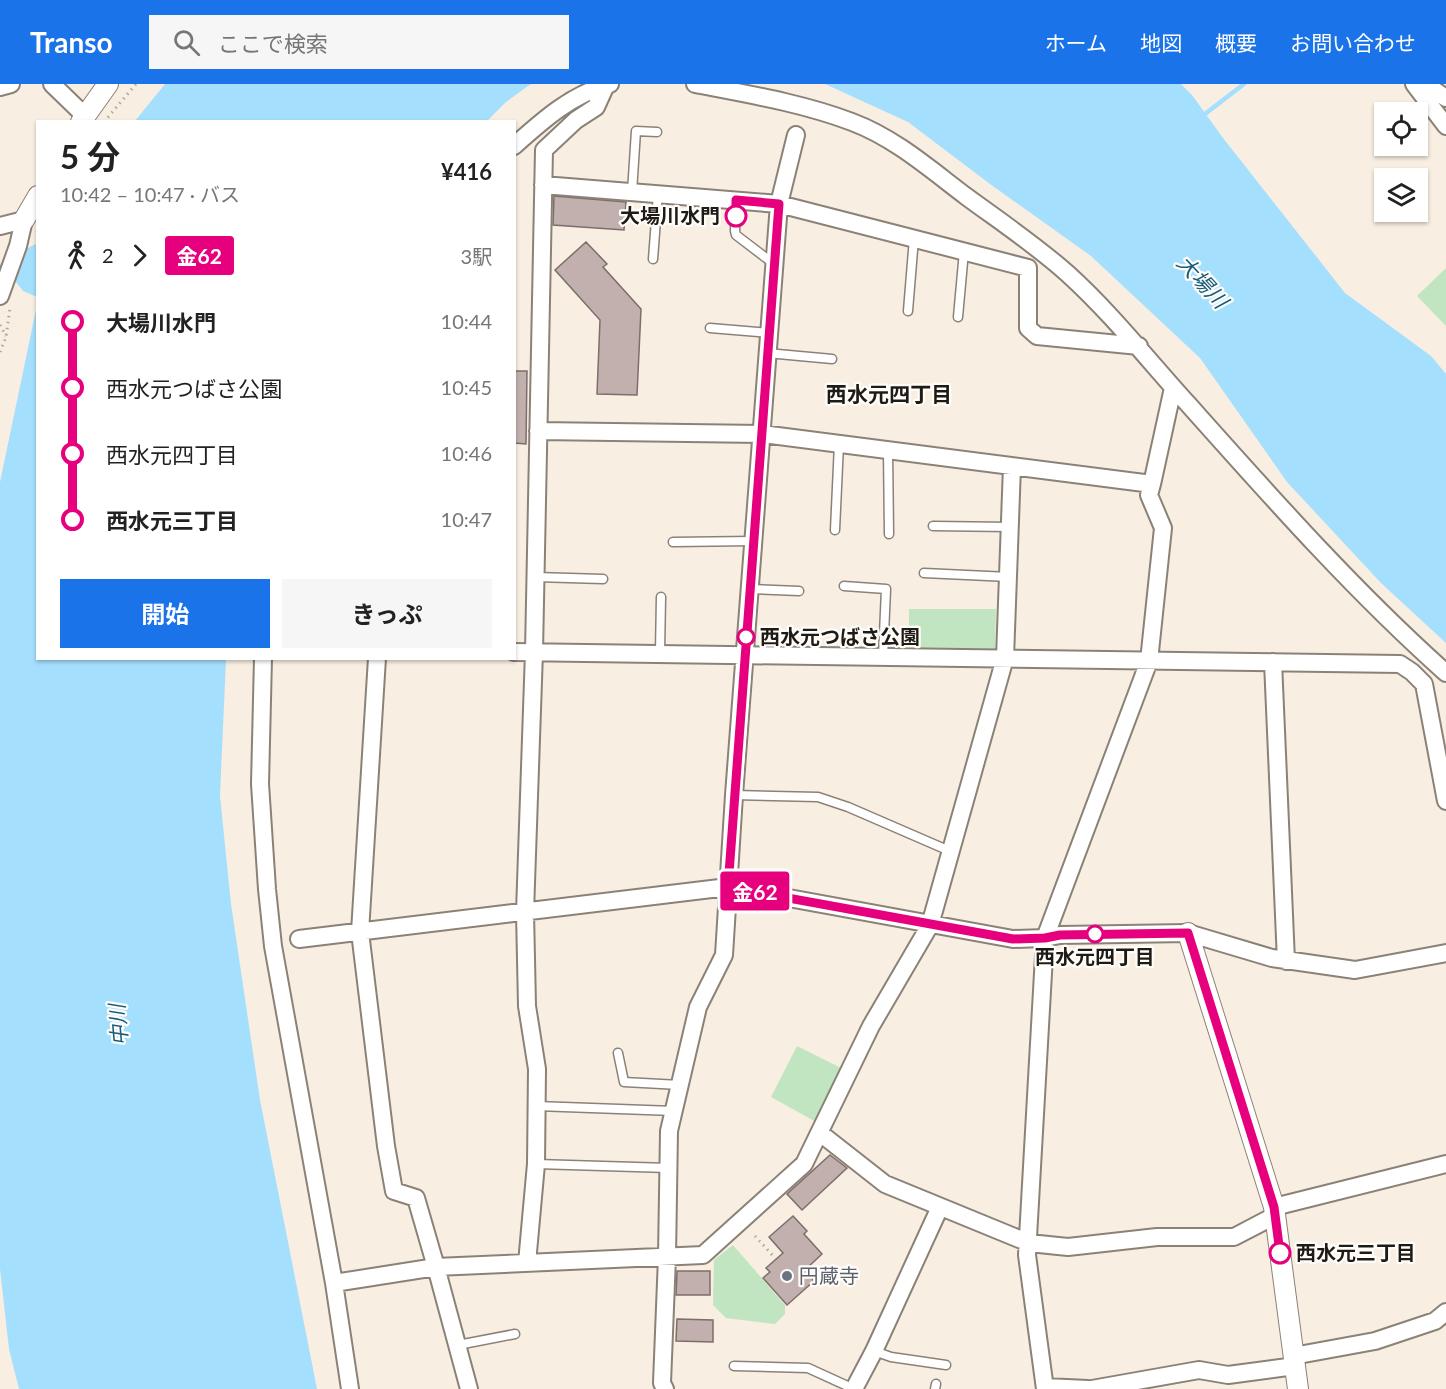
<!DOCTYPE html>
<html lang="ja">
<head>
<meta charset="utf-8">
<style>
  :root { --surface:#fff; --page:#f6f6f6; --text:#222; --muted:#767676; --accent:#1a73e8 }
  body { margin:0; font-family:Lato,"Noto Sans JP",sans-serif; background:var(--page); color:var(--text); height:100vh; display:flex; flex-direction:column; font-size:22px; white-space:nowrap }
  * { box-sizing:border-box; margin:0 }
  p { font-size:20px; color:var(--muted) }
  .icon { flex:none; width:33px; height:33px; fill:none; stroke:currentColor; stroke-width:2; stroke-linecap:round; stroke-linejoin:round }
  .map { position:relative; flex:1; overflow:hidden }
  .sheet { position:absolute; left:36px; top:36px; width:480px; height:540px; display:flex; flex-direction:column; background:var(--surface); border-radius:0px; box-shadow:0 2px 4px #0004 }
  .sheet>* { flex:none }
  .badge { padding:0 12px; border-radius:4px; font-size:21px; line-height:39px }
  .buttons { position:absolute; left:1374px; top:18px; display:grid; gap:12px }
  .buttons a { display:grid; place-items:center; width:54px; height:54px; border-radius:0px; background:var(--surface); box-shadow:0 2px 4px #0004; font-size:30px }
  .map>.badge { position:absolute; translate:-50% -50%; box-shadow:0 0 0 3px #fff }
  .legs { display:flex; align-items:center; gap:9px; height:66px; padding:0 24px; font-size:20px }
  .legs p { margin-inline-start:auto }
  .summary { display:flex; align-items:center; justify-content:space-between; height:102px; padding:0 24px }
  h1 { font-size:33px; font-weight:700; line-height:45px }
  .button { display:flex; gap:12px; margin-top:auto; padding:12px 24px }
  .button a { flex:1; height:69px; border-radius:0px; background:var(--accent); color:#fff; font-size:24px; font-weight:700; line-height:69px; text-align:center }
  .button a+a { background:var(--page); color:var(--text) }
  ul { padding:0 24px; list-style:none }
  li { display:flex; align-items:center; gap:21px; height:66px; font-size:22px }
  li i { display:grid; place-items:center; width:9px; height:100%; margin:0 8px; background:currentColor }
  li i::after { content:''; width:15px; height:15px; margin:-8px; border:4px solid; border-radius:50%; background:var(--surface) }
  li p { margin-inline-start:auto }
  li:first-child i { background:linear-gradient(#0000 50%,currentColor 0) }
  li:last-child i { background:linear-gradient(currentColor 50%,#0000 0) }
  header { display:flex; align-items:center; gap:36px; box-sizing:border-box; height:84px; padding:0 30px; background:var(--accent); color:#fff }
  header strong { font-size:28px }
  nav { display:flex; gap:33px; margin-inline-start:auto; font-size:21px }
  .search { width:420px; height:54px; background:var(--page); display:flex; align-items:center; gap:15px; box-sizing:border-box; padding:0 21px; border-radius:0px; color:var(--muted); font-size:22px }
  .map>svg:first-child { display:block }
  .green { fill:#c2e5c1 }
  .water { fill:#a5dffe }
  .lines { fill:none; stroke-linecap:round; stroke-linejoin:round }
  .stream { stroke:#a5dffe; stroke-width:4.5 }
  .building { fill:#c1b0ae; stroke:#7d6d6b; stroke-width:1.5 }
  .service-casing { stroke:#8b8277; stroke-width:11 }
  .minor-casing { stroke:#8b8277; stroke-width:20 }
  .tertiary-casing { stroke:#8b8277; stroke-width:22 }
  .path { stroke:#b2a9a0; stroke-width:3; stroke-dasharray:1.5 4.5; stroke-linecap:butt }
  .service { stroke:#fff; stroke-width:8 }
  .minor { stroke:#fff; stroke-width:16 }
  .tertiary { stroke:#fff; stroke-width:20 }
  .line-1-casing { stroke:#fff; stroke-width:14 }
  .line-1 { stroke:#e6007e; stroke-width:9 }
  .stop-1-dot { fill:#fff; stroke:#e6007e; stroke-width:3 }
  .worship-dot { fill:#6b7280; stroke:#fffdfa; stroke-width:2 }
  .labels { text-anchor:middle; stroke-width:4.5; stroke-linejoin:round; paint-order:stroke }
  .stop-label { font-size:20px; font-weight:bold; fill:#1e1a16; stroke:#fffdfa; text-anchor:start }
  .worship-label { font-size:20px; fill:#5b616d; stroke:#fffdfa; text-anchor:start }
  .water-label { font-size:21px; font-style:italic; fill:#165c7b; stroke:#fffdfa }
  .neighbourhood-label { font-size:21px; font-weight:bold; fill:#1e1a16; stroke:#fffdfa }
</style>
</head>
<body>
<header>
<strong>Transo</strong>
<div class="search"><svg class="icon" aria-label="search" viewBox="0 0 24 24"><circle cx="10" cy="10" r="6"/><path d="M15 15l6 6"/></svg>ここで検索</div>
<nav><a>ホーム</a><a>地図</a><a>概要</a><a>お問い合わせ</a></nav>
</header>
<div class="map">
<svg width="1446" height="1305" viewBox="0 0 1446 1305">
  <rect width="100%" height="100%" fill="#f8eee2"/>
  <path class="green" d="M1446,184V242L1417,212Z
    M909,525H996L995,570L909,567Z
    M797,962L843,985L816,1038L771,1013Z
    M733,1161L785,1221V1230L775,1240L726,1234L713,1221L714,1176Z"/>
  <path class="water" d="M165,0H531L506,18L487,37H135Z
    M825,0H1181L1192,11L1223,54L1345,209L1431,272L1446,290V559L1381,499L1287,398L1200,274L1091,172L990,100L908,38Z
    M37,159V213L23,207L16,198L0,197V180Z
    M37,221L38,574L226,575L220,712L231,820L260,1016L317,1305H19L9,1265L0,1185V398Z"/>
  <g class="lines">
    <path class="stream" d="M1201,33L1244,0"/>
  </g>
  <path class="building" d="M554,112L626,118L624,146L553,141Z
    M586,158L607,180L603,183L641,225L637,311L597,310L600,236L555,186Z
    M514,287H527L526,360L514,359Z
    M830,1071L847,1084L802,1126L787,1110Z
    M793,1132L807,1147L804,1150L822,1170L805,1186L814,1197L787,1221L763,1194L770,1188L766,1184L783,1169L769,1153Z
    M677,1187H710V1211H676Z
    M677,1235L713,1236V1258L676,1257Z"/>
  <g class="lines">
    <defs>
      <path id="service" d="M632,108L636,47L657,48
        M736,116L735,147L736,151L774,180
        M653,175L658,110
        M908,227L914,154
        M958,233L964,167
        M710,244L769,249
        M767,269L832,275
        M888,366L889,450
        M933,442L1010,443
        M835,446L839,360
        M673,458L753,457
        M924,489L1009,493
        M535,493L603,495
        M844,502L886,505L883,573
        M749,505L799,507
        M660,568L661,513
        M734,711L818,713L848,723L952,768
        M618,969L624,998L680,1001
        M536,1022L674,1027
        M536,1080L669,1084
        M458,1261L515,1250
        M874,1267L891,1273L946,1281
        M734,1282L808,1284L854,1305
        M935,1305L936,1300"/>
      <path id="minor" d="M52,0L85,32
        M695,0C747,10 802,19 852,38C895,54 931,86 967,113C1001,138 1037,162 1068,190C1112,230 1148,276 1188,320C1271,413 1353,506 1446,589
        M1414,0L1446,42
        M1425,0L1446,14
        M0,3L11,0
        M514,62C543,36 572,10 610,0
        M543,101L779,120L1028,184V244L1037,252L1139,262
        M0,142L24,136L18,162L0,212
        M538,347L762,350L1152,400L1173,304
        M514,568L1400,580L1412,588L1424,600L1446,717
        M263,574L260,700L267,805L273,862L334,1199L350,1305
        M377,574L360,848L386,1062L394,1107L416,1114L436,1183L703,1171L804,1080L871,942L930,841L1005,574L1012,382
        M1273,578L1286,877
        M299,855L728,803L1013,855L1045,854L1060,851L1188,849L1272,874L1355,886L1446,869
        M820,1049L885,1100L1029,1159L1068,1163L1157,1153H1234L1276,1131
        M1274,1123L1446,1080
        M527,1179L536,1080L537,985L527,922L525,828L534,568L544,66L576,36L596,23L606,1
        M334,1199L436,1183L469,1305
        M1293,1272L1375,1257L1435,1237L1446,1228
        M1045,1303L1088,1305
        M665,1305L662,1299L667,1173L669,1047L698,923L724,871L734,711L779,120L796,51
        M854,1305L874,1267L940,1123
        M1045,1305L1027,1171L1045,854L1149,577L1163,444L1149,411L1152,400
        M1092,1305L1199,1286L1228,1291L1295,1282"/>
      <path id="tertiary" d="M81,38L108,0
        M24,136L38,112
        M1188,849L1274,1123L1298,1305"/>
    </defs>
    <use href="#service" class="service-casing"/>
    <use href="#minor" class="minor-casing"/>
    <use href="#tertiary" class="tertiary-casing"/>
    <path class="path" d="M104,38L136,0
      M0,241L6,252
      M0,268L6,253L10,224
      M755,1152L775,1174"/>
    <use href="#service" class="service"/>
    <use href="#minor" class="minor"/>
    <use href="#tertiary" class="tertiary"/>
  </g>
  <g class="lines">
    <defs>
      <path id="line-1" d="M736,132V116L779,120L728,803L1013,855L1045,854L1060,851L1188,849L1274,1123L1280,1169"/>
    </defs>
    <use href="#line-1" class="line-1-casing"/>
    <use href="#line-1" class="line-1"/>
  </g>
  <g class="stop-1-dot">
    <circle cx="736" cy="132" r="10"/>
    <circle cx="746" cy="553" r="8"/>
    <circle cx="1095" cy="850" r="8"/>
    <circle cx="1280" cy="1169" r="10"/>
  </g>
  <circle class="worship-dot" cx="787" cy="1192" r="6"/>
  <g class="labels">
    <g class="stop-label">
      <text x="720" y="139" text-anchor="end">大場川水門</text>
      <text x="760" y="560">西水元つばさ公園</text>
      <text x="1095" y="880" text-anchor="middle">西水元四丁目</text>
      <text x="1296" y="1176">西水元三丁目</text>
    </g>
    <g class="worship-label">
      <text x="799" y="1199">円蔵寺</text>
    </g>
    <g class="water-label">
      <text transform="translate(1202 198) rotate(47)" y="7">大場川</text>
      <text transform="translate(119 941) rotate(-95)" y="7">中川</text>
    </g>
    <g class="neighbourhood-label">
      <text x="889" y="318">西水元四丁目</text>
    </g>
  </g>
</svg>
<div class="buttons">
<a><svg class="icon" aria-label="locate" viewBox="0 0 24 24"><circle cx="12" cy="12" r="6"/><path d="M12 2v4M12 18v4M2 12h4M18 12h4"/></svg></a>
<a><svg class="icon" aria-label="layers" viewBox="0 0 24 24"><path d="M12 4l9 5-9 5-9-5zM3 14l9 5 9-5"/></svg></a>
</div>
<b class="badge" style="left:755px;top:807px;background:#e6007e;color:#fff">金62</b>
<section class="sheet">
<div class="summary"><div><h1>5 分</h1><p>10:42 – 10:47 · バス</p></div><b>¥416</b></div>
<div class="legs"><svg class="icon" aria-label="walk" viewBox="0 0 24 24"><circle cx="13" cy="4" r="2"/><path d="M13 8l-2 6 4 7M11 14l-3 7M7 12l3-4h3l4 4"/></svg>2<svg class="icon" aria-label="forward" viewBox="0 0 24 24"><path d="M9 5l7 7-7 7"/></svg><b class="badge" style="background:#e6007e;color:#fff">金62</b><p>3駅</p></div>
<ul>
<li><i style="color:#e6007e"></i><b>大場川水門</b><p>10:44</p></li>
<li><i style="color:#e6007e"></i><span>西水元つばさ公園</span><p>10:45</p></li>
<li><i style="color:#e6007e"></i><span>西水元四丁目</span><p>10:46</p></li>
<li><i style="color:#e6007e"></i><b>西水元三丁目</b><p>10:47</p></li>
</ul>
<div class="button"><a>開始</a><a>きっぷ</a></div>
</section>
</div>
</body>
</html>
